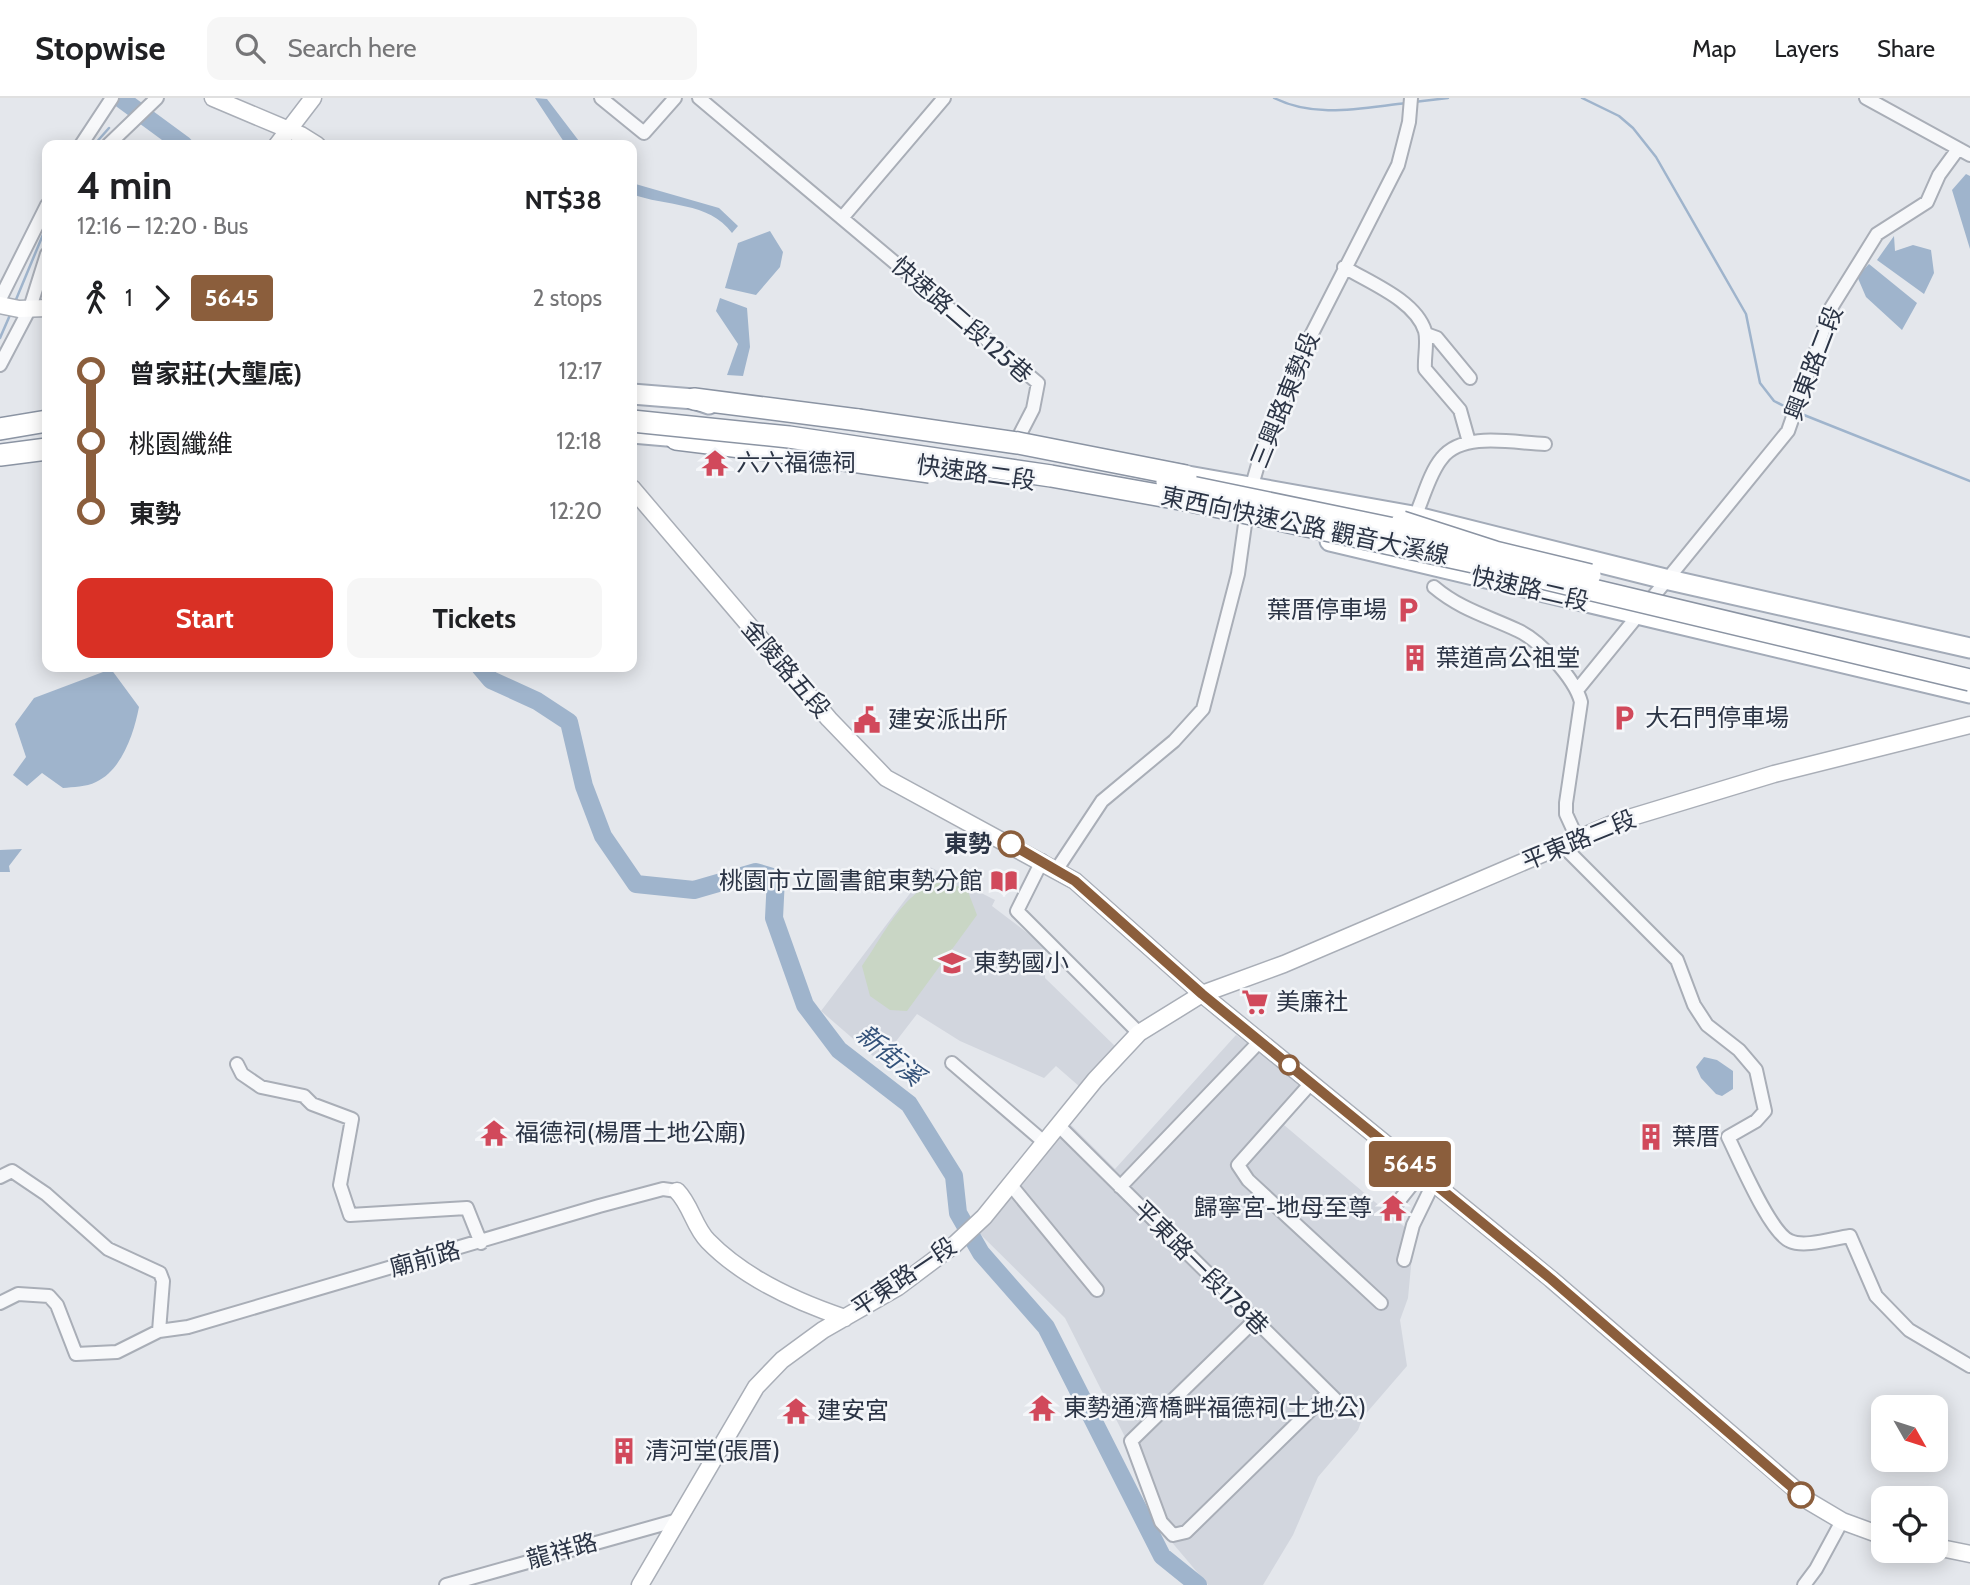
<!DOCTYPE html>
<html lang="en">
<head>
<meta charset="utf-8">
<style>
  :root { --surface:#fff; --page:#f6f6f6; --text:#202124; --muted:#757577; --line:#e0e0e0; --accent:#d93025 }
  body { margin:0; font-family:Cabin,"Noto Sans TC",sans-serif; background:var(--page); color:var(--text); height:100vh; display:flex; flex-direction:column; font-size:26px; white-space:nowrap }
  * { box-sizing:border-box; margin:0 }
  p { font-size:23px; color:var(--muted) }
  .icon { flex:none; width:38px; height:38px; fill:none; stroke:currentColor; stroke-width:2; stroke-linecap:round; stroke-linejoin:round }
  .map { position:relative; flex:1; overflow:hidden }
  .panel { position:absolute; left:42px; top:42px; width:595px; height:532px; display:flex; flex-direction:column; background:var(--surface); border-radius:14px; box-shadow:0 4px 18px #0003 }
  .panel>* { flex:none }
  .badge { padding:0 14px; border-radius:5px; font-size:24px; line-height:46px }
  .needle { width:46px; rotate:129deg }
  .tools { position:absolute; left:1871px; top:1297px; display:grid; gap:14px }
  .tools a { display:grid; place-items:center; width:77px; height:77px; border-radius:14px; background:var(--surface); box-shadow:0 4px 18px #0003; font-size:35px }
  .map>.badge { position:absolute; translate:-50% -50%; box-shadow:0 0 0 4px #fff }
  .legs { display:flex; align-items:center; gap:10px; height:77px; padding:0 35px; font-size:23px }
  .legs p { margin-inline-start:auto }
  .summary { display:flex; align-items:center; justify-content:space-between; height:119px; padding:0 35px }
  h1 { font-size:38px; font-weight:800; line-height:52px }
  .button { display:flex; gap:14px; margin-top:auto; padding:14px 35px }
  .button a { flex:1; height:80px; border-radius:14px; background:var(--accent); color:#fff; font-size:28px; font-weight:800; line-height:80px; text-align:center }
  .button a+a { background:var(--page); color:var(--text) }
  ul { padding:0 35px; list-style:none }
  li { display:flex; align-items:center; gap:24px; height:70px; font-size:26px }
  li i { display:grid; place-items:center; width:10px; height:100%; margin:0 9px; background:currentColor }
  li i::after { content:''; width:18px; height:18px; margin:-9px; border:5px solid; border-radius:50%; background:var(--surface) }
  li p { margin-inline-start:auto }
  li:first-child i { background:linear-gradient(#0000 50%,currentColor 0) }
  li:last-child i { background:linear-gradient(currentColor 50%,#0000 0) }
  header { display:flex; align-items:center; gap:42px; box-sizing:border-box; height:98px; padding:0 35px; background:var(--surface); border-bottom:2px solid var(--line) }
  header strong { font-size:33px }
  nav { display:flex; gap:38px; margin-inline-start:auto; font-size:24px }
  .search { width:490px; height:63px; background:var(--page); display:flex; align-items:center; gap:18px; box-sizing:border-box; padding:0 24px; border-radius:14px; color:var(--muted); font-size:26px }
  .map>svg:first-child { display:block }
  .built { fill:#d2d6de }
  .green { fill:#c9d6c5 }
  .water { fill:#9fb4cc }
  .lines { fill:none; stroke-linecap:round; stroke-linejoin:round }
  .stream { stroke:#9fb4cc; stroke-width:2.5 }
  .river { stroke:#9fb4cc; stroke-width:18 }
  .street-casing { stroke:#a9aeb7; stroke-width:16 }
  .secondary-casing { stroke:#a9aeb7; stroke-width:19 }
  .primary-casing { stroke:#a3abb8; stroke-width:23 }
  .highway-casing { stroke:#8b94a3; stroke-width:24 }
  .street { stroke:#f7f8fa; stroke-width:12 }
  .secondary { stroke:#fff; stroke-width:16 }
  .primary { stroke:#fff; stroke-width:19 }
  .highway { stroke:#fff; stroke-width:21 }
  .highway-bridge-casing { stroke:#8b94a3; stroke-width:24; stroke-linecap:butt }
  .highway-bridge { stroke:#fff; stroke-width:21 }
  .line-1-casing { stroke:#fff; stroke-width:16 }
  .line-1 { stroke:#8b5e3c; stroke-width:10 }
  .stop-1-dot { fill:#fff; stroke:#8b5e3c; stroke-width:3.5 }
  .labels { text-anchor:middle; stroke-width:5; stroke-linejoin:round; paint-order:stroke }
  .street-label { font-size:24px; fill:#2b3445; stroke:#f4f6f9 }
  .poi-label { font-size:24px; fill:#2b3445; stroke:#f4f6f9; text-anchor:start }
  .stop-label { font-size:24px; font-weight:bold; fill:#2b3445; stroke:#f4f6f9; text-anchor:end }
  .water-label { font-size:26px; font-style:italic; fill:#34527a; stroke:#f4f6f9 }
</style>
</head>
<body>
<header>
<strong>Stopwise</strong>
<div class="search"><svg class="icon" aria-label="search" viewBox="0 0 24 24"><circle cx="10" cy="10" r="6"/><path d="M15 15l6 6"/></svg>Search here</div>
<nav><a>Map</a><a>Layers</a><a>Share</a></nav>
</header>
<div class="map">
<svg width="1970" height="1487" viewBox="0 0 1970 1487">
  <rect width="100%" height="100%" fill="#e4e7ec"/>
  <path class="built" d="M930,769L995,802L992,808L1046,849L1045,880L1118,951L1080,989L1056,968L1044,980L960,943L917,916L880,964L821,913Z
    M1236,937L1314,991L1284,1027L1414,1137L1408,1200L1400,1222L1407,1268L1363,1319L1358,1332L1318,1379L1293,1437L1263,1487H1208L1159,1429L1125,1339L1065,1220L979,1135L1070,1026L1115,1071Z"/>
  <path class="green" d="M945,784L967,791L977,817L907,913L890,912L870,898L862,868C883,839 906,786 945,784Z"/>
  <path class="water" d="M535,0L547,1L582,47H566Z
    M1966,76L1970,78V151L1952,92Z
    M632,85L719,110L738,128L732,135C709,103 665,109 632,96Z
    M770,133L783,154L780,169L756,197L725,190L738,145Z
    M1894,138L1895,153L1913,147L1931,152L1934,175L1924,196L1877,162Z
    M1869,166L1917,205L1902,232L1866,199L1857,178Z
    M720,200L747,210L750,249L743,278L727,277L738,246L716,213Z
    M111,571L139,609C134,635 122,672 96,684C86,689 73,689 63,690L42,675L27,688L13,677L26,659L15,626L34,600Z
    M22,751L9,768L10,774H0V752Z
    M1704,959L1717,962L1733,973V991L1722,998L1716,996L1701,980L1696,969Z"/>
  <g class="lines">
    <path class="stream" d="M1274,0C1316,21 1361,10 1407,5
      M1582,0L1619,18L1633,30L1656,59L1746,216L1760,285L1774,303L1790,311
      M1414,4L1448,0
      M94,47L109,30
      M15,204L47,127
      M0,240L10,217
      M1799,315L1970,383"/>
    <path class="river" d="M120,0L184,47
      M480,569L491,582L537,603L569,624L584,688L603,738L636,786L694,792L756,774L776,780L774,820L805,907L839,952L909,1006L954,1078L958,1115L981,1155L1046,1229L1162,1458L1198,1487"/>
    <defs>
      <path id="street" d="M601,0L644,35L675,0
        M699,0L1038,285L1033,311L1018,340
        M1866,0L1970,57
        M81,47L112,0
        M108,47L157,0
        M842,120L944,0
        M1344,169C1370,185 1415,202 1425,233C1428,244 1424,260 1425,271L1460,312L1469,344
        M0,201L47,107
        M1426,236L1437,240L1470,280
        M0,267L30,210L47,156
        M1250,394L1262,353L1301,257L1398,67L1409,24L1411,0
        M1419,409C1425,394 1431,373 1442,360C1463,333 1514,345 1545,346
        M1434,489C1460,511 1487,518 1517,532C1540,542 1575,581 1581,604L1566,705V716L1577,740
        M1578,591L1788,333L1831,210L1877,136L1927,104L1939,77L1958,51
        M1563,748L1677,862L1694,907L1707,927L1739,952L1756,972L1765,1013L1756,1023L1728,1039C1739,1061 1770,1135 1790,1143C1805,1150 1834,1140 1850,1138L1876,1198L1909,1232L1970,1268
        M1042,763L1017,813L1139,935
        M1057,771L1102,703L1174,643L1203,611L1238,476L1247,412
        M952,965L1044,1044
        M237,966L242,976L261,989L304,998L312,1006L352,1021L340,1087L350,1117L467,1110L481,1145
        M1311,985L1238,1067L1248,1082L1381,1205
        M1058,1027L1346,1312
        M0,1079L12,1073L46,1096L108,1151L160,1175L163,1183L159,1233
        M1010,1086L1097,1192
        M1120,1089L1260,943
        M1398,1104L1421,1075
        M1404,1162L1413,1127L1433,1086
        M0,1205L18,1196L49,1198L57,1207L76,1256L117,1254L159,1233L188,1229L599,1108L663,1091L677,1093
        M1254,1223L1131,1343L1161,1424L1173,1437L1186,1434L1327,1296
        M446,1487L678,1422
        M1804,1487L1816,1471L1842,1423"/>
      <path id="secondary" d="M213,0L301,37L317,47
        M277,47L313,0
        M0,207L19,211L47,210
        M632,390L829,621L886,680L1075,783L1202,896L1551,1181L1810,1404L1842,1423L1883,1438
        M677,1093C691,1107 694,1129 708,1143C744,1180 797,1204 845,1220
        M1936,1449L1970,1456
        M640,1487L756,1289L782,1262L823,1232L898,1189L954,1147L984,1119L1095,982L1139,935L1202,896L1284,866L1619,723L1774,676L1970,627"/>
      <path id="primary" d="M632,296L694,301L709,306
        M632,335L690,340
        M1171,375L1413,418L1665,481L1970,550
        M1330,443L1970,595"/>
      <path id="highway" d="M694,301L858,322
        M0,331L47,323
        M676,341L852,363
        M0,357L47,351"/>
    </defs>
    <use href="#street" class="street-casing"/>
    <use href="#secondary" class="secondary-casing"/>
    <use href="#primary" class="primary-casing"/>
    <use href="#highway" class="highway-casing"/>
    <use href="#street" class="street"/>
    <use href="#secondary" class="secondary"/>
    <use href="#primary" class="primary"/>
    <use href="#highway" class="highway"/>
    <defs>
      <path id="highway-bridge" d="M858,322L1018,345L1186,378
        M632,323L789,339L1051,378L1191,403L1492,468L1970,582
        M852,363L930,374
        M1167,384L1413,435
        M1402,424L1495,454
        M1482,451L1590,477"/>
    </defs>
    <use href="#highway-bridge" class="highway-bridge-casing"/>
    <use href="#highway-bridge" class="highway-bridge"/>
  </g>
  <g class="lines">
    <defs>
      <path id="line-1" d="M1011,746L1075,783L1202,896L1551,1181L1801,1397"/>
    </defs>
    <use href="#line-1" class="line-1-casing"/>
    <use href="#line-1" class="line-1"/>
  </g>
  <defs>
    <symbol id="temple-bare" viewBox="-9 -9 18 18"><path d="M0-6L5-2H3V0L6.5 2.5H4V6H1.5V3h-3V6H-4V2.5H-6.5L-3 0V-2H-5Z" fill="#d1495b" stroke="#f4f6f9" stroke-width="2.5" paint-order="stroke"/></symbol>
    <symbol id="parking-bare" viewBox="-9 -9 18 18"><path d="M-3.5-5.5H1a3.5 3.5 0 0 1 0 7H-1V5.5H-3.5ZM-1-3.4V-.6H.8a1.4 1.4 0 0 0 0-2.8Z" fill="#d1495b" stroke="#f4f6f9" stroke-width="2.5" paint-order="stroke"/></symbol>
    <symbol id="building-bare" viewBox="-9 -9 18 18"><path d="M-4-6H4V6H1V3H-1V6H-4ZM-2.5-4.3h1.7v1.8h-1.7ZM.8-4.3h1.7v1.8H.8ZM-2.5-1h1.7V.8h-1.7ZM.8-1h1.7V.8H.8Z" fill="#d1495b" stroke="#f4f6f9" stroke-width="2.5" paint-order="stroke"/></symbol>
    <symbol id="civic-bare" viewBox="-9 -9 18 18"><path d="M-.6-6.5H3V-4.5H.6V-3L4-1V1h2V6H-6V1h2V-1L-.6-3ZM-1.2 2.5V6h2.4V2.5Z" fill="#d1495b" stroke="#f4f6f9" stroke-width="2.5" paint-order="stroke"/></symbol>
    <symbol id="library-bare" viewBox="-9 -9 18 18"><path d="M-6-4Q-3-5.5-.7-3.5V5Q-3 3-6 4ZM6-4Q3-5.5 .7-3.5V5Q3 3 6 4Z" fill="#d1495b" stroke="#f4f6f9" stroke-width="2.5" paint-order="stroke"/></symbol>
    <symbol id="school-bare" viewBox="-9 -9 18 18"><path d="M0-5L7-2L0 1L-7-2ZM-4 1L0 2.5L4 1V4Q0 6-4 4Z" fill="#d1495b" stroke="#f4f6f9" stroke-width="2.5" paint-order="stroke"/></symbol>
    <symbol id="supermarket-bare" viewBox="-9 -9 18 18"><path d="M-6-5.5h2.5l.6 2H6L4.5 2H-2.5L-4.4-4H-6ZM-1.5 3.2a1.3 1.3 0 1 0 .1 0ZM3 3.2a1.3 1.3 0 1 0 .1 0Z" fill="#d1495b" stroke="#f4f6f9" stroke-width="2.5" paint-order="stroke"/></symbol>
  </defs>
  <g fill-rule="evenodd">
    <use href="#temple-bare" x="696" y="346" width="38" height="38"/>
    <use href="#parking-bare" x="1389" y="493" width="38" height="38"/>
    <use href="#building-bare" x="1396" y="541" width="38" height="38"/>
    <use href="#parking-bare" x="1605" y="601" width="38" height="38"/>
    <use href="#civic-bare" x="848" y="603" width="38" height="38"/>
    <use href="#library-bare" x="985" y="764" width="38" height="38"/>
    <use href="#school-bare" x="933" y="846" width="38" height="38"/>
    <use href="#supermarket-bare" x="1236" y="885" width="38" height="38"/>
    <use href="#temple-bare" x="475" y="1016" width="38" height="38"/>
    <use href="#building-bare" x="1632" y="1020" width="38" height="38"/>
    <use href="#temple-bare" x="1374" y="1091" width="38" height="38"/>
    <use href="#temple-bare" x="1023" y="1291" width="38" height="38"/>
    <use href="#temple-bare" x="777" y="1294" width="38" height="38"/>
    <use href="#building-bare" x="605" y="1334" width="38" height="38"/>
  </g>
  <g class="stop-1-dot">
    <circle cx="1011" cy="746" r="12"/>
    <circle cx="1289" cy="967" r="9"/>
    <circle cx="1801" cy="1397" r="12"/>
  </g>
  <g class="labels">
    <g class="street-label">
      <text transform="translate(962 222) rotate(41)" y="8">快速路二段125巷</text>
      <text transform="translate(1814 265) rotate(-69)" y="8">興東路二段</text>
      <text transform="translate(1285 302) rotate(-68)" y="8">三興路東勢段</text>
      <text transform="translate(976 375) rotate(8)" y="8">快速路二段</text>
      <text transform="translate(1305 428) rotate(12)" y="8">東西向快速公路 觀音大溪線</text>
      <text transform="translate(1530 491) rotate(13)" y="8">快速路二段</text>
      <text transform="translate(786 571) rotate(49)" y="8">金陵路五段</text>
      <text transform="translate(1579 742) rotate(-22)" y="8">平東路二段</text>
      <text transform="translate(425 1161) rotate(-16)" y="8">廟前路</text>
      <text transform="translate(1201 1170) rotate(45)" y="8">平東路一段178巷</text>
      <text transform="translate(904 1179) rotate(-34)" y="8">平東路一段</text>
      <text transform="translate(562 1453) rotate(-16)" y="8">龍祥路</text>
    </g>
    <g class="poi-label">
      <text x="736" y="373">六六福德祠</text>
      <text x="1387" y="520" text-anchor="end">葉厝停車場</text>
      <text x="1436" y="568">葉道高公祖堂</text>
      <text x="1645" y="628">大石門停車場</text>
      <text x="888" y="630">建安派出所</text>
      <text x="983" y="791" text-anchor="end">桃園市立圖書館東勢分館</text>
      <text x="973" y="873">東勢國小</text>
      <text x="1276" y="912">美廉社</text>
      <text x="515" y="1043">福德祠(楊厝土地公廟)</text>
      <text x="1672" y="1047">葉厝</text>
      <text x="1372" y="1118" text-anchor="end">歸寧宮-地母至尊</text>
      <text x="1063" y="1318">東勢通濟橋畔福德祠(土地公)</text>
      <text x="817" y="1321">建安宮</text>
      <text x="645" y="1361">清河堂(張厝)</text>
    </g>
    <g class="stop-label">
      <text x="992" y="754">東勢</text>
    </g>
    <g class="water-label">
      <text transform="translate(890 957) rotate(40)" y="9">新街溪</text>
    </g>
  </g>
</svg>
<div class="tools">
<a><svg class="needle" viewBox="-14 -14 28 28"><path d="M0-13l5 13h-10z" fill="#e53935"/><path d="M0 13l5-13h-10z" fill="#757577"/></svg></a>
<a><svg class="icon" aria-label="locate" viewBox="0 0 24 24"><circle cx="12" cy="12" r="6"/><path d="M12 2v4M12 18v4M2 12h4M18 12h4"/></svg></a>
</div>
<b class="badge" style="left:1410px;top:1066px;background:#8b5e3c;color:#fff">5645</b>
<section class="panel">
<div class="summary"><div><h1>4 min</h1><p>12:16 – 12:20 · Bus</p></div><b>NT$38</b></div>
<div class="legs"><svg class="icon" aria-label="walk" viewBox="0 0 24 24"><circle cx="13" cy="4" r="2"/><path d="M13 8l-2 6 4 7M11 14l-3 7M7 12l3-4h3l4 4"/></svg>1<svg class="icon" aria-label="forward" viewBox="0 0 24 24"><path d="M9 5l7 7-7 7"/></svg><b class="badge" style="background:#8b5e3c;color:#fff">5645</b><p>2 stops</p></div>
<ul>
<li><i style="color:#8b5e3c"></i><b>曾家莊(大壟底)</b><p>12:17</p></li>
<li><i style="color:#8b5e3c"></i><span>桃園纖維</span><p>12:18</p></li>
<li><i style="color:#8b5e3c"></i><b>東勢</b><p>12:20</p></li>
</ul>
<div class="button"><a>Start</a><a>Tickets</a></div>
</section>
</div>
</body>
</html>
